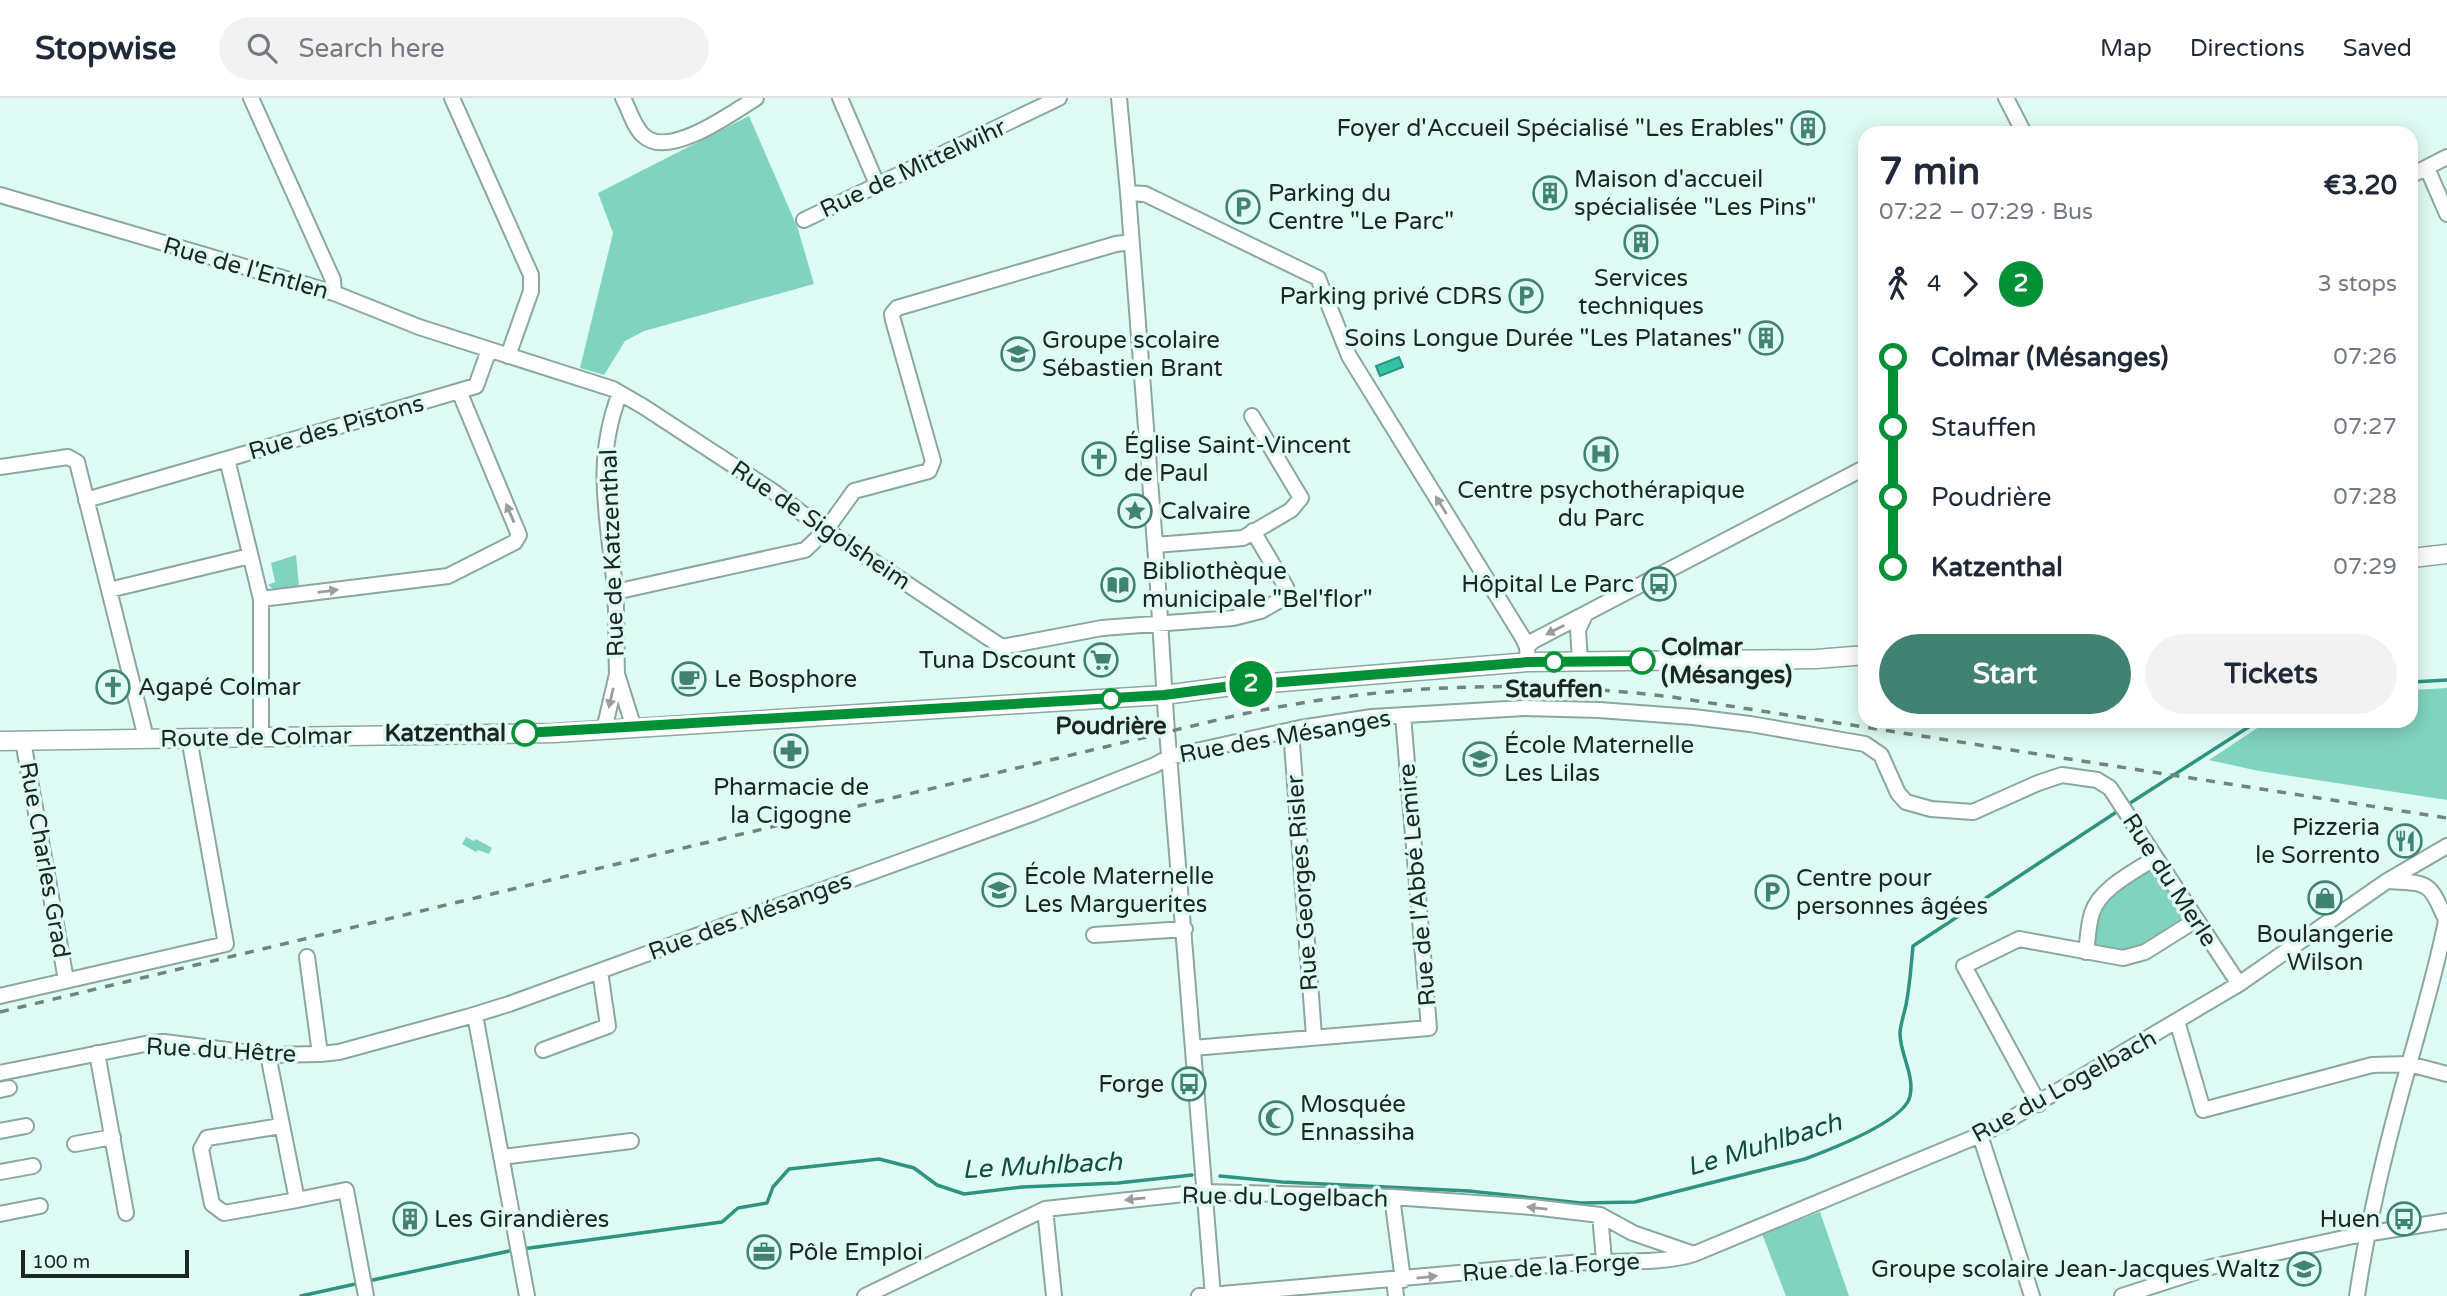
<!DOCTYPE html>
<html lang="en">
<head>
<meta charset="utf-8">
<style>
  :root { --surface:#fff; --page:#f2f2f3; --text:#1f2937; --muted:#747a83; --line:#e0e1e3; --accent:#418273 }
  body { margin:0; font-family:"Varela Round",sans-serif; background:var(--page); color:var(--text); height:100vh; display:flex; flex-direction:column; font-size:26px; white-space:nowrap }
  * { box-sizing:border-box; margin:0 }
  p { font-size:23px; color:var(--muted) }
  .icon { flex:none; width:38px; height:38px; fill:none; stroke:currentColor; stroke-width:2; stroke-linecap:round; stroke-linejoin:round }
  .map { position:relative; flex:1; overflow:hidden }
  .details { position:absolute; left:1858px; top:28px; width:560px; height:602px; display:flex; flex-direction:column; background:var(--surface); border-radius:21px; box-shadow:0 4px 18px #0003 }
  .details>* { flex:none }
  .badge { padding:0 14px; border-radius:23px; font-size:24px; line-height:46px }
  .scale { position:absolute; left:21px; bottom:18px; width:168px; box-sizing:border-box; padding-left:7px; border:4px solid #1c2724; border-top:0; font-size:19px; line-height:24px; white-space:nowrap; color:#1c2724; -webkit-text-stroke:5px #dffcf4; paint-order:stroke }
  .map>.badge { position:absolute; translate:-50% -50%; box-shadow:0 0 0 4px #fff }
  .legs { display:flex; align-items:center; gap:10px; height:77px; padding:0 21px; font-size:23px }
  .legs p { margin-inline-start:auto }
  .headline { display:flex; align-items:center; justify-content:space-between; height:119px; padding:0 21px }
  h1 { font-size:38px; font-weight:700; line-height:52px }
  .primary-button { display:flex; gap:14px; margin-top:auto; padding:14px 21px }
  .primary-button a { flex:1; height:80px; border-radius:42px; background:var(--accent); color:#fff; font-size:28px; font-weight:700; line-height:80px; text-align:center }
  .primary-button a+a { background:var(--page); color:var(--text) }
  ul { padding:0 21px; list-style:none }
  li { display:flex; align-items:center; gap:24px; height:70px; font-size:26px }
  li i { display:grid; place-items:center; width:10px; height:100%; margin:0 9px; background:currentColor }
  li i::after { content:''; width:18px; height:18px; margin:-9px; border:5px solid; border-radius:50%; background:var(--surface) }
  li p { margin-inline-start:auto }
  li:first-child i { background:linear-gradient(#0000 50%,currentColor 0) }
  li:last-child i { background:linear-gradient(currentColor 50%,#0000 0) }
  header { display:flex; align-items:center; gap:42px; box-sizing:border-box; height:98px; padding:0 35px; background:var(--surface); border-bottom:2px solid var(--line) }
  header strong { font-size:33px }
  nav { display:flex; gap:38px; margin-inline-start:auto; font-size:24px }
  .search { width:490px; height:63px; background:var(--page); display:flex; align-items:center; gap:18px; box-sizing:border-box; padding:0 24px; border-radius:38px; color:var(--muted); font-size:26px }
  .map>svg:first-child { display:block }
  .green { fill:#80d4bf }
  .water { fill:#35c3a8; stroke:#2e9480; stroke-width:2 }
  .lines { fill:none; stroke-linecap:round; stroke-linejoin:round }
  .stream { stroke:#2e9480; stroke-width:3.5 }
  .minor-casing { stroke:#8ca7a0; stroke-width:18 }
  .major-casing { stroke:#8ca7a0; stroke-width:21 }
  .minor { stroke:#fff; stroke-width:14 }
  .major { stroke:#fff; stroke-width:18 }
  .rail { stroke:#71847f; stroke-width:3.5; stroke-dasharray:9 9; stroke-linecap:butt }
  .oneway { fill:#999e9c }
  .line-1-casing { stroke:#fff; stroke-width:16 }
  .line-1 { stroke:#009036; stroke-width:10 }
  .stop-1-dot { fill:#fff; stroke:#009036; stroke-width:3.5 }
  .labels { text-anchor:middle; stroke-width:7; stroke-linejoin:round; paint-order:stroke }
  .poi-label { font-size:24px; fill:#1c2724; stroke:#dffcf4; text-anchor:start }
  .street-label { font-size:24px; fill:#1c2724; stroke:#dffcf4 }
  .stop-label { font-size:24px; font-weight:bold; fill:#1c2724; stroke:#dffcf4 }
  .water-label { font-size:26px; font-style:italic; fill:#124c41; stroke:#dffcf4 }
</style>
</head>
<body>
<header>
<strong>Stopwise</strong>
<div class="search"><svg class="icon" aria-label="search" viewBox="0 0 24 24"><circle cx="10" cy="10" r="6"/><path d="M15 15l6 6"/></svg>Search here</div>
<nav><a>Map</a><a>Directions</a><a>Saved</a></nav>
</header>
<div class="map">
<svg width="2447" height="1198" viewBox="0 0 2447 1198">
  <rect width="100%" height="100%" fill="#dffcf4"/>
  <path class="green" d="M749,18L798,131L814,186L644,233L625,243L604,277L580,270L613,135L598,95Z
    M296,457L299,488L275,492L268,487L275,484L271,465Z
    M2447,590V702L2259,673L2209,662L2268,623H2412V592Z
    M466,739L474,743L476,741L492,750L489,756L478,752L476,754L462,746Z
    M2147,773H2154L2184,817L2183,825L2131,854L2095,850L2092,844C2094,835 2095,825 2098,817C2105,797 2131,785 2147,773Z
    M1820,1114L1849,1198H1786L1762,1136Z"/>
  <path class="water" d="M1399,259L1403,269L1380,278L1376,268Z"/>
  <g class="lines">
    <path class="stream" d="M2412,584L2447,582
      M2127,707L2258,623
      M1220,1078L1282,1084L1469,1093L1581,1105L1635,1104L1805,1061C1829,1052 1905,1023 1910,998C1915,977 1899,954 1900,934C1901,925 1904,916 1906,907C1910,887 1911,868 1913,848L2121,711
      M522,1151L722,1124L738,1110L767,1105L773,1089L789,1071L879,1061L914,1070L937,1087L964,1096L1022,1089L1118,1085L1192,1077
      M368,1183L514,1152
      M301,1198L360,1185"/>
    <defs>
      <path id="minor" d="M251,0L333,182L334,195
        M452,0L531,177V193L508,258
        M623,0C629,11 634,30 644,38C669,61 732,15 756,0
        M840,0L877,86
        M1119,0L1128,95L1157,473L1166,620L1213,1198
        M2006,0L2024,35
        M2427,70L2447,116
        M2412,77L2447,59
        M1128,95L1145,96L1318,180L1349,258L1523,540L1527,549L1528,564
        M0,97L334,195L419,229L613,291L644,309L774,394L811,422L1002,549L1102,530L1233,520L1261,513L1280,502L1286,489L1253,433
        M804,122L1059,0
        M0,369L68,359L77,364L146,640
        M86,402L227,361
        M1155,447L1243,440L1291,412L1301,400L1252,318
        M109,492L250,458
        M615,494L805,452L826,432L854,393L929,373L933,363L893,222L892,216L897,210L1116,146L1131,144
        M261,501L448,478L515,444L519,437L459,293
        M1527,549L1533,543L1866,369
        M1580,563L1578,532L1585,517
        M617,576C616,547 617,518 615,490C608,420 593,363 620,295
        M604,632L617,576L634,630
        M1291,632L1314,938
        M261,639V501L227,361L476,288L489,252
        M23,643L66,882
        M2389,783C2430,785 2429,784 2446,822
        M1094,837L1185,831
        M2086,854C2088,841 2088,827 2092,815C2100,790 2134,774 2155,760
        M307,859L320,956
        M0,898L226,846L189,640
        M475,917L527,1198
        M2177,923L2203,1012L2372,967L2409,966L2447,976
        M1193,950L1429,930L1403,617
        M543,952L608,928L600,873
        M97,955L126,1115
        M268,957L297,1102L346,1092L366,1198
        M0,975L150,945L164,944L268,957L320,956L339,954L467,919L509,906L1034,715L1155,667L1169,659L1300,630L1372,619L1524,610L1599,612L1693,619L1750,626L1865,646L1881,657L1898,695L1906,704L1931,711L1973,714L2038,685L2062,677L2097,682L2110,690L2239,886
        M0,992L9,990
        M2039,1006L1964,868L2019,841L2123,860L2145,854L2196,822
        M281,1028L207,1040L201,1051L212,1106L224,1115L297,1102
        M0,1033L26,1028
        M1980,1037L2032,1198
        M75,1046L113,1039
        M502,1059L631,1043
        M0,1074L33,1068
        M1392,1099L1403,1182
        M1045,1111L1054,1198
        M0,1116L40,1108
        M1600,1117L1604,1162
        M1394,1182L1396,1198
        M865,1198L1045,1111L1203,1094L1392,1099L1532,1109L1600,1117L1633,1135L1694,1156
        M1199,1198C1323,1186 1448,1177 1572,1165C1609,1162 1660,1167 1694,1156L1980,1037L2007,1023L2239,886L2387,783L2447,748
        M2122,1198L2211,1169L2353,1138L2447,1123
        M2357,1198C2367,1131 2382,1065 2400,999C2416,939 2435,880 2447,818"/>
      <path id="major" d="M2412,460L2447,456
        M0,643L554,635L1164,597L1232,588L1528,564L1816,561L1866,557"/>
    </defs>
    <use href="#minor" class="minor-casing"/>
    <use href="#major" class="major-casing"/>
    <use href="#minor" class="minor"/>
    <use href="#major" class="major"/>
    <path class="rail" d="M0,914L1238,617C1382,586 1525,581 1672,599L2447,720"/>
  </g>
  <defs><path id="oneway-solid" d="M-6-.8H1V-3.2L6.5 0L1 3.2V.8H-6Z" transform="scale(1.75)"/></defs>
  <g class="oneway">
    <use href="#oneway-solid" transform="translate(1441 407) rotate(-122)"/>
    <use href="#oneway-solid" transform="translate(510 415) rotate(-113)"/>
    <use href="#oneway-solid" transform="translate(328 493) rotate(-7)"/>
    <use href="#oneway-solid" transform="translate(1555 532) rotate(153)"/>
    <use href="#oneway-solid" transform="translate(611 600) rotate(103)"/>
    <use href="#oneway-solid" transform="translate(1135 1101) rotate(174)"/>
    <use href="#oneway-solid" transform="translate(1537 1110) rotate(-174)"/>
    <use href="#oneway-solid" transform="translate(1427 1179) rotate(-6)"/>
  </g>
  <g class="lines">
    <defs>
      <path id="line-1" d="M525,635L1164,597L1232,588L1528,564L1642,563"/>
    </defs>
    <use href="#line-1" class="line-1-casing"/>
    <use href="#line-1" class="line-1"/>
  </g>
  <defs>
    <symbol id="building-ring" viewBox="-11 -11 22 22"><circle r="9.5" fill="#dffcf4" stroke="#418273" stroke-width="1.5"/><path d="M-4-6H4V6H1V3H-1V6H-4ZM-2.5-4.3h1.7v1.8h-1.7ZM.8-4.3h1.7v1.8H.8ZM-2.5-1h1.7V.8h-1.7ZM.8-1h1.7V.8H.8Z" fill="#418273"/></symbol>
    <symbol id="parking-ring" viewBox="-11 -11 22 22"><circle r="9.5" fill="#dffcf4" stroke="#418273" stroke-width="1.5"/><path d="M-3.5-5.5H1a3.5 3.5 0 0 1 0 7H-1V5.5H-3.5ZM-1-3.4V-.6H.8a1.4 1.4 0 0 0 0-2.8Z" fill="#418273"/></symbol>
    <symbol id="school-ring" viewBox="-11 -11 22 22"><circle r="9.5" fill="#dffcf4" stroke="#418273" stroke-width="1.5"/><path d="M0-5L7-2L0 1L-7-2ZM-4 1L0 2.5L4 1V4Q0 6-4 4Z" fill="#418273"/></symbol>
    <symbol id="hospital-ring" viewBox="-11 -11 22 22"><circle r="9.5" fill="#dffcf4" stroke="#418273" stroke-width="1.5"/><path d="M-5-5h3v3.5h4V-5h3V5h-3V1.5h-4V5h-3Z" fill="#418273"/></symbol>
    <symbol id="church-ring" viewBox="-11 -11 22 22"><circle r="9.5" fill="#dffcf4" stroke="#418273" stroke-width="1.5"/><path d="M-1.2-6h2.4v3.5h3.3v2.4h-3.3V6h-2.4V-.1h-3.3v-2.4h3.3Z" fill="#418273"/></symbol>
    <symbol id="sight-ring" viewBox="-11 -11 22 22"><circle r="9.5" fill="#dffcf4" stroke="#418273" stroke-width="1.5"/><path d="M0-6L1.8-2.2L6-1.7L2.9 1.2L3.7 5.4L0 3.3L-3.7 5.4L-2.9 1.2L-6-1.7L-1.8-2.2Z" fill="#418273"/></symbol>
    <symbol id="bus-ring" viewBox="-11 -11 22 22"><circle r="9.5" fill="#dffcf4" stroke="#418273" stroke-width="1.5"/><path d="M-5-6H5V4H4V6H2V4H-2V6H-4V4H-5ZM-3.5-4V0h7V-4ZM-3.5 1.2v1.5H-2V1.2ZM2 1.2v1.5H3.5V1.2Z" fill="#418273"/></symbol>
    <symbol id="library-ring" viewBox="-11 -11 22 22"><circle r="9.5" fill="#dffcf4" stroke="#418273" stroke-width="1.5"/><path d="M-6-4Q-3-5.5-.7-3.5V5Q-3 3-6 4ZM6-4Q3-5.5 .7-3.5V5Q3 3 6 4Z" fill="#418273"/></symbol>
    <symbol id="supermarket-ring" viewBox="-11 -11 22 22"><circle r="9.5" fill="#dffcf4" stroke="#418273" stroke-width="1.5"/><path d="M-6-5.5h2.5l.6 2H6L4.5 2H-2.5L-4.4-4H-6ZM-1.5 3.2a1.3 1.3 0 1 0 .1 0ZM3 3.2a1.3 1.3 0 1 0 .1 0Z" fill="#418273"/></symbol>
    <symbol id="cafe-ring" viewBox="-11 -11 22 22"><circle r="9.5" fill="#dffcf4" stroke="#418273" stroke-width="1.5"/><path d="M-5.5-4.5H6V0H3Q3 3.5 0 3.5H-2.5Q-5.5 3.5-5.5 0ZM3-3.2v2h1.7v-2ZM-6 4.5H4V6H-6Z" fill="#418273"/></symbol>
    <symbol id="pharmacy-ring" viewBox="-11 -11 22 22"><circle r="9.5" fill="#dffcf4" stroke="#418273" stroke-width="1.5"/><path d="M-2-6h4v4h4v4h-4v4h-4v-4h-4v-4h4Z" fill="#418273"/></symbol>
    <symbol id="restaurant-ring" viewBox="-11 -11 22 22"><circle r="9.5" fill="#dffcf4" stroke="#418273" stroke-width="1.5"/><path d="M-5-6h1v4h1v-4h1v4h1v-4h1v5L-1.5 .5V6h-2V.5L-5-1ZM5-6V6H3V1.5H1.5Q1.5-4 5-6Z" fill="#418273"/></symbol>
    <symbol id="shop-ring" viewBox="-11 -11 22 22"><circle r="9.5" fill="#dffcf4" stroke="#418273" stroke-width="1.5"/><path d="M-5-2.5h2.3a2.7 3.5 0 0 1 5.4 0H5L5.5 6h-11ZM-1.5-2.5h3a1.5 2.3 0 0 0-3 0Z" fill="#418273"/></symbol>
    <symbol id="mosque-ring" viewBox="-11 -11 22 22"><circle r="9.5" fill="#dffcf4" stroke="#418273" stroke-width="1.5"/><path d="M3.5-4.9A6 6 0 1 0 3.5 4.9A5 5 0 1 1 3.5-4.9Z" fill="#418273"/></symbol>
    <symbol id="office-ring" viewBox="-11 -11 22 22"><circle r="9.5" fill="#dffcf4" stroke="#418273" stroke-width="1.5"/><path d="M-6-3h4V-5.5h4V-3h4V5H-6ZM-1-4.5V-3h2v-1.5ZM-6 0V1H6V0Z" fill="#418273"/></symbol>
  </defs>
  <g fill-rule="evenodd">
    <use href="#building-ring" x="1789" y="11" width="38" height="38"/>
    <use href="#building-ring" x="1531" y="76" width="38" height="38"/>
    <use href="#parking-ring" x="1224" y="90" width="38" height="38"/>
    <use href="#building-ring" x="1622" y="125" width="38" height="38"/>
    <use href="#parking-ring" x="1507" y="179" width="38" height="38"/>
    <use href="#building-ring" x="1747" y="221" width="38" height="38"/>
    <use href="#school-ring" x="999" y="237" width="38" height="38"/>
    <use href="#hospital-ring" x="1582" y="337" width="38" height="38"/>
    <use href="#church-ring" x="1080" y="342" width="38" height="38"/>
    <use href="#sight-ring" x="1116" y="394" width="38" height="38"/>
    <use href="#bus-ring" x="1640" y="467" width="38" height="38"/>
    <use href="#library-ring" x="1099" y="468" width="38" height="38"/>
    <use href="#supermarket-ring" x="1082" y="543" width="38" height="38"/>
    <use href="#cafe-ring" x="670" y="562" width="38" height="38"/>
    <use href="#church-ring" x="94" y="570" width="38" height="38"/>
    <use href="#pharmacy-ring" x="772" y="634" width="38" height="38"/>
    <use href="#school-ring" x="1461" y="642" width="38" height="38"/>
    <use href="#restaurant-ring" x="2386" y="724" width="38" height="38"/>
    <use href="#school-ring" x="980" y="773" width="38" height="38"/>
    <use href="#parking-ring" x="1753" y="775" width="38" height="38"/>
    <use href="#shop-ring" x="2306" y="781" width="38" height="38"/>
    <use href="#bus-ring" x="1170" y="967" width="38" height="38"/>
    <use href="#mosque-ring" x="1257" y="1001" width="38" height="38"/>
    <use href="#building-ring" x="391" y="1102" width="38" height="38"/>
    <use href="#bus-ring" x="2385" y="1102" width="38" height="38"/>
    <use href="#office-ring" x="745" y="1135" width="38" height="38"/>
    <use href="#school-ring" x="2285" y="1152" width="38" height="38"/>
  </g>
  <g class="stop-1-dot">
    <circle cx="1642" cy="563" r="12"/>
    <circle cx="1554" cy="564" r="9"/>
    <circle cx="1111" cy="601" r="9"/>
    <circle cx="525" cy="635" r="12"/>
  </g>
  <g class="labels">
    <g class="poi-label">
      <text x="1784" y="38" text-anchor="end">Foyer d'Accueil Spécialisé "Les Erables"</text>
      <text x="1574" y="89">Maison d'accueil<tspan x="1574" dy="28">spécialisée "Les Pins"</tspan></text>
      <text x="1268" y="103">Parking du<tspan x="1268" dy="28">Centre "Le Parc"</tspan></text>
      <text x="1641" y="188" text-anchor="middle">Services<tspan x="1641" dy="28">techniques</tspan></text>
      <text x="1502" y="206" text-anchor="end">Parking privé CDRS</text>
      <text x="1742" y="248" text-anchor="end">Soins Longue Durée "Les Platanes"</text>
      <text x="1042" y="250">Groupe scolaire<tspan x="1042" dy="28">Sébastien Brant</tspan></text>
      <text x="1124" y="355">Église Saint-Vincent<tspan x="1124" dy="28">de Paul</tspan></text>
      <text x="1601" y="400" text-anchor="middle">Centre psychothérapique<tspan x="1601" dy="28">du Parc</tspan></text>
      <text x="1160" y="421">Calvaire</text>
      <text x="1142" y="481">Bibliothèque<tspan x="1142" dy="28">municipale "Bel'flor"</tspan></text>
      <text x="1634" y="494" text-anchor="end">Hôpital Le Parc</text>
      <text x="1076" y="570" text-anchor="end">Tuna Dscount</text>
      <text x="714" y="589">Le Bosphore</text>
      <text x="138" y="597">Agapé Colmar</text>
      <text x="1504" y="655">École Maternelle<tspan x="1504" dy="28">Les Lilas</tspan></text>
      <text x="791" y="697" text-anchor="middle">Pharmacie de<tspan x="791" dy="28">la Cigogne</tspan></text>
      <text x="2380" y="737" text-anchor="end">Pizzeria<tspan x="2380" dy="28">le Sorrento</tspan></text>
      <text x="1024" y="786">École Maternelle<tspan x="1024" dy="28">Les Marguerites</tspan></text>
      <text x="1796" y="788">Centre pour<tspan x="1796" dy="28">personnes âgées</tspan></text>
      <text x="2325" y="844" text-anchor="middle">Boulangerie<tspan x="2325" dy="28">Wilson</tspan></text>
      <text x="1164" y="994" text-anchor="end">Forge</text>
      <text x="1300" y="1014">Mosquée<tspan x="1300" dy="28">Ennassiha</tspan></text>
      <text x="434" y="1129">Les Girandières</text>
      <text x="2380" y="1129" text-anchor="end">Huen</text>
      <text x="788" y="1162">Pôle Emploi</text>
      <text x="2280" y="1179" text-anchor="end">Groupe scolaire Jean-Jacques Waltz</text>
    </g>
    <g class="street-label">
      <text transform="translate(913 70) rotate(-25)" y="8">Rue de Mittelwihr</text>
      <text transform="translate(246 170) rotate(16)" y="8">Rue de l'Entlen</text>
      <text transform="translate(336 329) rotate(-16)" y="8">Rue des Pistons</text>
      <text transform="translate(821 427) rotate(34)" y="8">Rue de Sigolsheim</text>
      <text transform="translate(612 455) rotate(-92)" y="8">Rue de Katzenthal</text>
      <text transform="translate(1285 638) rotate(-10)" y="8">Rue des Mésanges</text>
      <text transform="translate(256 639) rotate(-1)" y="8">Route de Colmar</text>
      <text transform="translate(45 762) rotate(80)" y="8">Rue Charles Grad</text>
      <text transform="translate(2170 782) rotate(57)" y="8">Rue du Merle</text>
      <text transform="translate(1302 785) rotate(-94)" y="8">Rue Georges Risler</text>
      <text transform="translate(1417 787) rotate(-95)" y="8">Rue de l'Abbé Lemire</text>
      <text transform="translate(750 818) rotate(-20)" y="8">Rue des Mésanges</text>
      <text transform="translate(221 952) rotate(3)" y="8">Rue du Hêtre</text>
      <text transform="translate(2064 988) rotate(-29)" y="8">Rue du Logelbach</text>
      <text transform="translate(1285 1099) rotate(1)" y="8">Rue du Logelbach</text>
      <text transform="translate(1551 1169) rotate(-4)" y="8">Rue de la Forge</text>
    </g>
    <g class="stop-label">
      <text x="1661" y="557" text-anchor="start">Colmar<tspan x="1661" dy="28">(Mésanges)</tspan></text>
      <text x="1554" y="599">Stauffen</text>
      <text x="1111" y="636">Poudrière</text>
      <text x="506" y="643" text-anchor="end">Katzenthal</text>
    </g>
    <g class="water-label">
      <text transform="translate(1764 1046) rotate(-17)" y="9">Le Muhlbach</text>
      <text transform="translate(1042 1067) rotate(-3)" y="9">Le Muhlbach</text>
    </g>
  </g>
</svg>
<div class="scale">100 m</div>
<b class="badge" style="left:1251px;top:586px;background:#009036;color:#fff">2</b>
<section class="details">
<div class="headline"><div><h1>7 min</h1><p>07:22 – 07:29 · Bus</p></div><b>€3.20</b></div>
<div class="legs"><svg class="icon" aria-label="walk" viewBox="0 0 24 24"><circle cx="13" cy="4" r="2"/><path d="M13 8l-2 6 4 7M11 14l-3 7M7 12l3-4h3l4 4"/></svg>4<svg class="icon" aria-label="forward" viewBox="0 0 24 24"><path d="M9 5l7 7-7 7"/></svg><b class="badge" style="background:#009036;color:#fff">2</b><p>3 stops</p></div>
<ul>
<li><i style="color:#009036"></i><b>Colmar (Mésanges)</b><p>07:26</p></li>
<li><i style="color:#009036"></i><span>Stauffen</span><p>07:27</p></li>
<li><i style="color:#009036"></i><span>Poudrière</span><p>07:28</p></li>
<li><i style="color:#009036"></i><b>Katzenthal</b><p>07:29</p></li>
</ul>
<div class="primary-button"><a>Start</a><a>Tickets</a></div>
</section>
</div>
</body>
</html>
